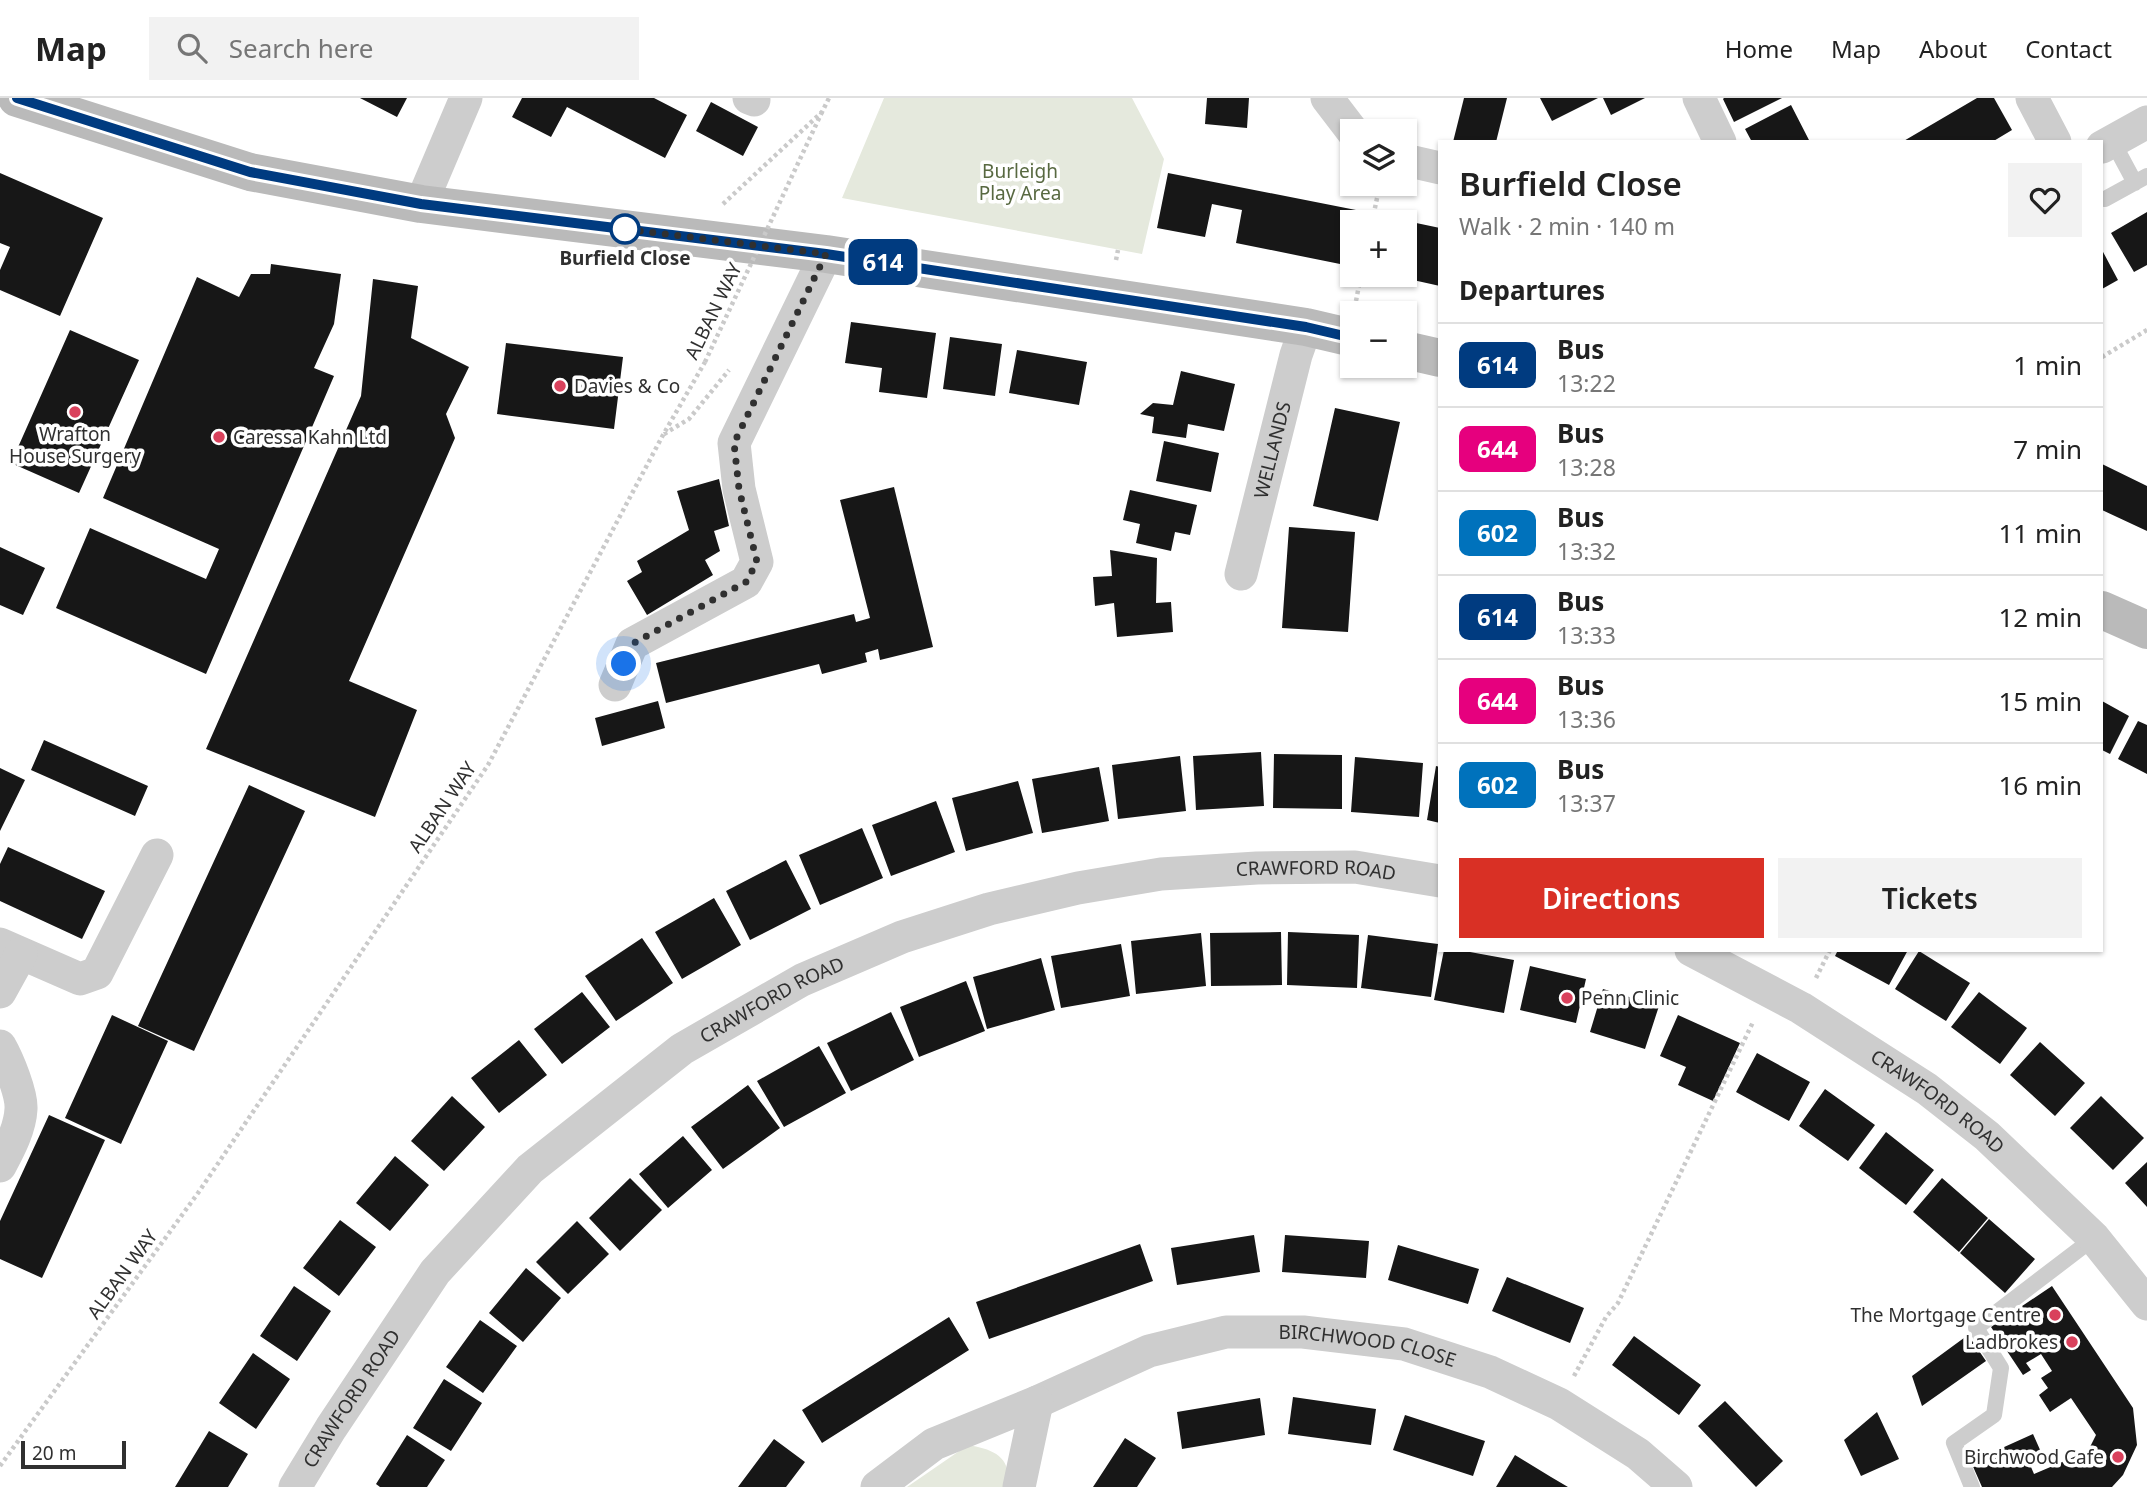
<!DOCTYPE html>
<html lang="en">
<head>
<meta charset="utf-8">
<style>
  :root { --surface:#fff; --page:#f2f2f2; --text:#222; --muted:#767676; --line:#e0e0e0; --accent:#d93025 }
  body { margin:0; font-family:"Noto Sans",sans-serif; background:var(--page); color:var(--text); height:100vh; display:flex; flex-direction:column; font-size:26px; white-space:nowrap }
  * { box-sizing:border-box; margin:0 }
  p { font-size:23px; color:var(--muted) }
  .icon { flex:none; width:38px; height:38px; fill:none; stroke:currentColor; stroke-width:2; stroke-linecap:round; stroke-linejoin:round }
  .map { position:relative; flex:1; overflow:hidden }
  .sheet { position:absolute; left:1438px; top:42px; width:665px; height:812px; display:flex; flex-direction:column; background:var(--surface); border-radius:0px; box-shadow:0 2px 5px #0004 }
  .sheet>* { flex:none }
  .badge { padding:0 14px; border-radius:10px; font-size:24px; line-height:46px }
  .controls { position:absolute; left:1340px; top:21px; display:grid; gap:14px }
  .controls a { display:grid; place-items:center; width:77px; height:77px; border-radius:0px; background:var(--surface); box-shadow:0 2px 5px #0004; font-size:35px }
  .scale { position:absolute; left:21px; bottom:18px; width:105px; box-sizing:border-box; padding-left:7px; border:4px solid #303030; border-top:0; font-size:19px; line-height:24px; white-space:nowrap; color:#303030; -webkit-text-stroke:5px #fff; paint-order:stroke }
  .you { position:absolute; width:35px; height:35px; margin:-18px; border:5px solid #fff; border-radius:50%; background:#1a73e8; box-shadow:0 0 0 10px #1a73e833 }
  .map>.badge { position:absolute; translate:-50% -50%; box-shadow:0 0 0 4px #fff }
  h2 { padding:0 21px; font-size:26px; line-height:63px }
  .round { display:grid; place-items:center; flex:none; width:74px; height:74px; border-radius:0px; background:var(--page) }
  .head { display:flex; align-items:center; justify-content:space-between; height:119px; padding:0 21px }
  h1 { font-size:33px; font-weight:600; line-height:52px }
  .button { display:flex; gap:14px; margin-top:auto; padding:14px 21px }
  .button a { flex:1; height:80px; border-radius:0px; background:var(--accent); color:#fff; font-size:28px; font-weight:600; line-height:80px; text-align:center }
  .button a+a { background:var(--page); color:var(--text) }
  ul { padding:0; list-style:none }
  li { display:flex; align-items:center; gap:21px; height:84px; padding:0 21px; border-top:2px solid var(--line) }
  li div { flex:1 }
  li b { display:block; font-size:26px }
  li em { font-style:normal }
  li .badge { min-width:77px; font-weight:700; text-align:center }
  header { display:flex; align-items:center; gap:42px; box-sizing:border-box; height:98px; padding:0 35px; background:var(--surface); border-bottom:2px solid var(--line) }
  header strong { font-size:33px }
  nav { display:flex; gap:38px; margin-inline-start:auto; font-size:24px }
  .search { width:490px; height:63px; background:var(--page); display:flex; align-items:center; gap:18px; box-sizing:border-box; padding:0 24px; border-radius:0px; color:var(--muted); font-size:26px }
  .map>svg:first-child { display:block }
  .green { fill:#e5e9dd }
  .building { fill:#171717 }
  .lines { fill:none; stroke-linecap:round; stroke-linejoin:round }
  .path { stroke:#cacaca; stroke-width:4.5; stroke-dasharray:3.5 3.5; stroke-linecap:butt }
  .lane { stroke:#cdcdcd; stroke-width:16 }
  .street { stroke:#cdcdcd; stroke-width:33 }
  .secondary { stroke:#bababa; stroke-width:38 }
  .path-bridge { stroke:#cacaca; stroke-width:4.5; stroke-dasharray:3.5 3.5; stroke-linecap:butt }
  .line-casing { stroke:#fff; stroke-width:16 }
  .line { stroke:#003b80; stroke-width:10 }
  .walk { stroke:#303030; stroke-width:7; stroke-dasharray:0 12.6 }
  .stop-dot { fill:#fff; stroke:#003b80; stroke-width:3.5 }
  .poi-dot { fill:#d9415c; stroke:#fff; stroke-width:2.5 }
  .labels { text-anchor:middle; stroke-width:7; stroke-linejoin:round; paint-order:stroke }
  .park-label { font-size:19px; fill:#586941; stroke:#fff }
  .stop-label { font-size:19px; font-weight:bold; fill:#303030; stroke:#fff }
  .street-label { font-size:19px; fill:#303030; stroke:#fff }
  .poi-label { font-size:19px; fill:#303030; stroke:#fff; text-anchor:start }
</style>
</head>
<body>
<header>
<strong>Map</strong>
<div class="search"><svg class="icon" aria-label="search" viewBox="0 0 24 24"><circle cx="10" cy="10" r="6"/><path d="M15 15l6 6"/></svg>Search here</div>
<nav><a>Home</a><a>Map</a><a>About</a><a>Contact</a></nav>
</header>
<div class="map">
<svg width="2147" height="1389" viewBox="0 0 2147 1389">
  <rect width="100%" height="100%" fill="#fff"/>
  <path class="green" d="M884,0H1132L1164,61L1142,156L842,100Z
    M968,1347C993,1351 1013,1359 1007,1389H907Z"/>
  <path class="building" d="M360,0H407L397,19Z
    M522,0H654L687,17L665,60L567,9L551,39L512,19Z
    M1207,0H1249L1247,30L1205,26Z
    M1464,0H1507L1496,44H1453Z
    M1540,0H1598L1552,23Z
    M1603,0H1645L1611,17Z
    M1724,0H1782L1734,24L1723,1Z
    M1977,0H1994L2012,32L1992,44H1902Z
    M711,4L758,29L743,58L696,33Z
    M1791,7L1810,44H1752L1745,31Z
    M0,75L103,120L60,218L0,192V172L10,149L0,145Z
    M1168,75L1361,113L1359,124H1353V152L1350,168L1236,145L1242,112L1212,106L1205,139L1157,130Z
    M2147,114V167L2134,174L2111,135Z
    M1383,118L1440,130V188L1395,178L1405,177V124H1382Z
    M2102,152L2118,182L2102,191Z
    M271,166L341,176L334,226L314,270L334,278L206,576L56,510L90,430L206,481L219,451L103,400L197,179L239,199L251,176H270Z
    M373,181L418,188L411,240L469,269L446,316L455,340L349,583L417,612L375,719L206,651L361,298Z
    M851,224L936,235L927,300L879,294L882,270L845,265Z
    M70,232L139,262L79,395L11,365Z
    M950,239L1002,246L995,298L943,291Z
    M506,245L623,259L614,331L497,316Z
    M1017,252L1087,264L1079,307L1009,295Z
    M1181,273L1235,286L1224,333L1188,326L1186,340L1152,335L1154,319L1140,316L1153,305L1173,307Z
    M1335,310L1400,324L1378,423L1313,408Z
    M1164,343L1219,355L1211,394L1156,383Z
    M2102,366L2147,388V433L2102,412Z
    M719,381L729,428L714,433L720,453L705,462L713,477L647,517L627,483L642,474L637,463L689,432L677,393Z
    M894,389L933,549L880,562L878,551L865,555L867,564L822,576L819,566L666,605L656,565L854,516L856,524L870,520L840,402Z
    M1130,392L1197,407L1190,437L1175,434L1171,453L1136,445L1140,426L1123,422Z
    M1289,429L1355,434L1348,534L1282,530Z
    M0,449L45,470L23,517L0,507Z
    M1110,452L1157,460L1156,505L1171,504L1173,534L1117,539L1114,505L1095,508L1093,479L1112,478Z
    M658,603L665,630L602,648L595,620Z
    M2102,603L2129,618L2110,656L2102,652Z
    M2138,623L2147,627V676L2118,661Z
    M44,642L148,688L135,718L31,672Z
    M1261,654L1264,708L1196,712L1193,658Z
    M1274,656L1342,657V711L1273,710Z
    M1180,658L1186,713L1118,721L1112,667Z
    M1355,659L1423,665L1419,719L1351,714Z
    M1436,668L1440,669V725L1427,722Z
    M1099,669L1109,723L1042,735L1032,681Z
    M0,670L25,682L0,733Z
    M1018,683L1033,735L966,753L952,700Z
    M249,687L305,713L194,953L138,928Z
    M936,703L955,754L891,778L872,727Z
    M862,730L883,780L820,807L799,757Z
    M8,749L105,793L82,841L0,803V766Z
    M786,762L811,811L750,842L726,793Z
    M714,800L741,847L682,881L655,834Z
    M1281,834L1282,887L1211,888L1210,835Z
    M1288,834L1359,837L1357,890L1287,887Z
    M1201,835L1206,888L1136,896L1131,843Z
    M1368,837L1438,846L1431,899L1361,890Z
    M642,840L673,885L616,923L585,878Z
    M1121,846L1130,898L1061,910L1051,858Z
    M1444,852H1459L1514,862L1504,915L1434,902Z
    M1838,852H1908L1889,887L1835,858Z
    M1919,853L1970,885L1946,923L1895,891Z
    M1041,860L1055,912L987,931L973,879Z
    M1530,868L1586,881L1576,925L1520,912Z
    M966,883L985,933L919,959L900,909Z
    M1603,891L1659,908L1645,951L1590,934Z
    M582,894L610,929L562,966L534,931Z
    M1979,894L2027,930L2000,966L1951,929Z
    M891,914L914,962L851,993L827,945Z
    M112,917L168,943L121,1046L65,1020Z
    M1678,917L1740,945L1713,1003L1678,987L1686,969L1660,958Z
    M519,942L547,977L499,1015L471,980Z
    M2040,944L2085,985L2055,1018L2010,977Z
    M819,948L846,995L784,1029L757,983Z
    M1757,955L1810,984L1789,1023L1736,994Z
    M748,987L780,1030L723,1071L691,1029Z
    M1825,991L1875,1027L1848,1063L1799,1028Z
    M452,998L485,1029L444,1073L411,1043Z
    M2101,998L2144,1040L2113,1072L2070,1030Z
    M49,1017L105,1042L42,1180L0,1161V1123Z
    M1886,1034L1934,1072L1906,1107L1859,1070Z
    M683,1038L712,1072L668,1110L639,1076Z
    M395,1058L429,1087L390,1133L356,1105Z
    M2147,1064V1109L2125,1085Z
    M630,1080L662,1112L620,1153L589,1120Z
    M1942,1080L1988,1120L1959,1154L1913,1114Z
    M1989,1121L2035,1161L2005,1195L1960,1155Z
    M340,1122L376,1149L339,1198L303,1170Z
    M577,1123L609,1156L568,1196L536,1164Z
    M1254,1137L1260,1174L1177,1187L1171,1150Z
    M1285,1137L1369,1143L1366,1180L1282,1174Z
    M1140,1146L1153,1183L989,1241L976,1204Z
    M1398,1147L1479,1171L1468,1206L1388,1182Z
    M526,1170L561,1200L523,1244L489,1215Z
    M1507,1179L1584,1210L1570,1245L1492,1213Z
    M294,1188L331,1213L297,1263L260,1238Z
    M2052,1188L2133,1310L2137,1347L2123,1377L2112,1389H1982L1971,1364L2033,1336L2045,1363L2031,1369L2034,1376L2088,1353L2096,1337L2071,1300L2050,1314L2039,1297L2048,1290L2041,1280L2052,1273L2041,1256L2026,1265L2031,1272L2023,1277L1991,1229Z
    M949,1219L969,1252L822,1345L802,1312Z
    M480,1222L517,1248L483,1295L446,1269Z
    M1968,1237L1986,1263L1922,1308L1912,1278Z
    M1634,1238L1701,1287L1679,1317L1612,1267Z
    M253,1255L290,1281L256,1331L219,1305Z
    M444,1281L482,1305L451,1353L413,1330Z
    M1293,1299L1376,1311L1371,1347L1288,1336Z
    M1260,1300L1265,1337L1182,1351L1177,1314Z
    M1725,1303L1783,1363L1756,1389L1698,1328Z
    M1877,1314L1899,1361L1861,1378L1844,1342Z
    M1405,1317L1485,1343L1473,1378L1393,1352Z
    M209,1333L248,1356L228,1389H175Z
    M407,1337L445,1362L427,1389H380L376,1386Z
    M1125,1340L1156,1360L1137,1389H1093Z
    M774,1341L805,1364L786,1389H738Z
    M1515,1357L1551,1379L1568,1389H1496Z"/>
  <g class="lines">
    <path class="path" d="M723,106L822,14L829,0
      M1372,124L1380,86
      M1116,162L1118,152
      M1356,203L1361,177
      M2102,259L2147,232
      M664,336L689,321L729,272
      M1816,880L1830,852
      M1574,1278L1606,1219L1618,1205L1753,924
      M0,1368L198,1095L488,667L663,337L705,264"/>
    <path class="lane" d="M2113,44L2135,85
      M2105,101L2147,78
      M1972,1389L1954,1345L1994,1317L2001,1270L1976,1230L2094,1140"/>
    <g class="street">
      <path d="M749,0L754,2"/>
      <path d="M1327,0L1353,34"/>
      <path d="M1699,0L1720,44"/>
      <path d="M2032,0L2055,44"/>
      <path d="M2102,49L2147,24"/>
      <path d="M1405,62L1440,70"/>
      <path d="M421,106L466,0"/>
      <path id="s1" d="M1241,476L1296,257L1306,229"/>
      <path d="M615,587L632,546L746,484L757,464L739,391L734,345L826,156"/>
      <path d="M0,846L80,881L97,875L157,757"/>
      <path id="s2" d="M1691,852L1801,910L1927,991L1987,1038L2094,1140L2147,1206"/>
      <path d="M0,894L21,856"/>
      <path d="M0,948C8,962 22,996 21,1011C20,1031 9,1051 0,1068"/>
      <path id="s3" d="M1037,1304L1149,1253L1226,1234H1303L1404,1246L1490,1274L1559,1306L1638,1356L1676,1389"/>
      <path id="s4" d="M295,1389L331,1330L435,1174L530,1071L682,951L802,882L902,839L989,811L1078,790L1161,776L1257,770L1355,769L1440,783"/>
      <path d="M877,1389L934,1346L1037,1304L1019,1389"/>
    </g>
    <path class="secondary" d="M17,0L250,74L421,106L826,156L1306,229L1353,240
      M1405,252L1440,260
      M2102,512L2147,532"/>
    <path class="path-bridge" d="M705,264L822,14"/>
  </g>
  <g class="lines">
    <defs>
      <path id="line" d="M17,0L250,74L421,106L826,156L1306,229L1353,240"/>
    </defs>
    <use href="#line" class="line-casing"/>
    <use href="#line" class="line"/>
    <path class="walk" d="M624,566L632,546L746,484L757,464L739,391L734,345L826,156L625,131"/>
  </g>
  <circle class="stop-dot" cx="625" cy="131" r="14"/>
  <g class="poi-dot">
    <circle cx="560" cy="288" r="7"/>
    <circle cx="75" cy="314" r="7"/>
    <circle cx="219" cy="339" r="7"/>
    <circle cx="1567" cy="900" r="7"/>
    <circle cx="2055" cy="1217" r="7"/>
    <circle cx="2072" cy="1244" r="7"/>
    <circle cx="2118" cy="1359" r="7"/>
  </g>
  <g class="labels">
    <g class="park-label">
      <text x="1020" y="80">Burleigh<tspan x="1020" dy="22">Play Area</tspan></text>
    </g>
    <g class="stop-label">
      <text x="625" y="167">Burfield Close</text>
    </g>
    <g class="street-label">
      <text transform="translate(713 213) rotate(-64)" y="7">ALBAN WAY</text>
      <text dy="7" stroke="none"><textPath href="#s1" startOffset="128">WELLANDS</textPath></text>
      <text transform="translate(442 709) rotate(-56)" y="7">ALBAN WAY</text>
      <text dy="7" stroke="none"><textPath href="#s4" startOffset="1260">CRAWFORD ROAD</textPath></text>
      <text dy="7" stroke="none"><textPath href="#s4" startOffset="693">CRAWFORD ROAD</textPath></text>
      <text dy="7" stroke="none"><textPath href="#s2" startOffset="290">CRAWFORD ROAD</textPath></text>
      <text transform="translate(122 1176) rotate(-54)" y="7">ALBAN WAY</text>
      <text dy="7" stroke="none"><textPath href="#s3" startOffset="345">BIRCHWOOD CLOSE</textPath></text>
      <text dy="7" stroke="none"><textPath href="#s4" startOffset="105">CRAWFORD ROAD</textPath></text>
    </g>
    <g class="poi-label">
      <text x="574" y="295">Davies &amp; Co</text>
      <text x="75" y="343" text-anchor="middle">Wrafton<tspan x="75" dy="22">House Surgery</tspan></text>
      <text x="233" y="346">Caressa Kahn Ltd</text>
      <text x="1581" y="907">Penn Clinic</text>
      <text x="2041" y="1224" text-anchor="end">The Mortgage Centre</text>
      <text x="2058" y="1251" text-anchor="end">Ladbrokes</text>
      <text x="2104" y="1366" text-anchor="end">Birchwood Cafe</text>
    </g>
  </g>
</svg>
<div class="controls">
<a><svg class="icon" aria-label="layers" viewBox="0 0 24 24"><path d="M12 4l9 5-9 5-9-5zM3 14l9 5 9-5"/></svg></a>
<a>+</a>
<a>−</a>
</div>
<div class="scale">20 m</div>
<div class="you" style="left:624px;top:566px"></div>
<b class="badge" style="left:883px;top:164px;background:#003b80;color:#fff">614</b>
<section class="sheet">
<div class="head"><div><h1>Burfield Close</h1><p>Walk · 2 min · 140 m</p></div><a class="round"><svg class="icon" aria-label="heart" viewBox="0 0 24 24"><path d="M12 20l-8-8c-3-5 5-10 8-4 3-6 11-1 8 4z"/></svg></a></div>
<h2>Departures</h2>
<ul>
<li><span class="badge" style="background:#003b80;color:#fff">614</span><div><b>Bus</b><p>13:22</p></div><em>1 min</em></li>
<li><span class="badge" style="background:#e6007e;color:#fff">644</span><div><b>Bus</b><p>13:28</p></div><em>7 min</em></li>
<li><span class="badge" style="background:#0072bc;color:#fff">602</span><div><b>Bus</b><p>13:32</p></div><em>11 min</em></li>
<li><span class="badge" style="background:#003b80;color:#fff">614</span><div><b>Bus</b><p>13:33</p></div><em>12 min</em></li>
<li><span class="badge" style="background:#e6007e;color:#fff">644</span><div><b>Bus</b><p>13:36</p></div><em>15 min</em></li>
<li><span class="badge" style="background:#0072bc;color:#fff">602</span><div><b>Bus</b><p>13:37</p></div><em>16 min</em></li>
</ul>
<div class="button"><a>Directions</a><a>Tickets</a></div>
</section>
</div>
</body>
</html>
